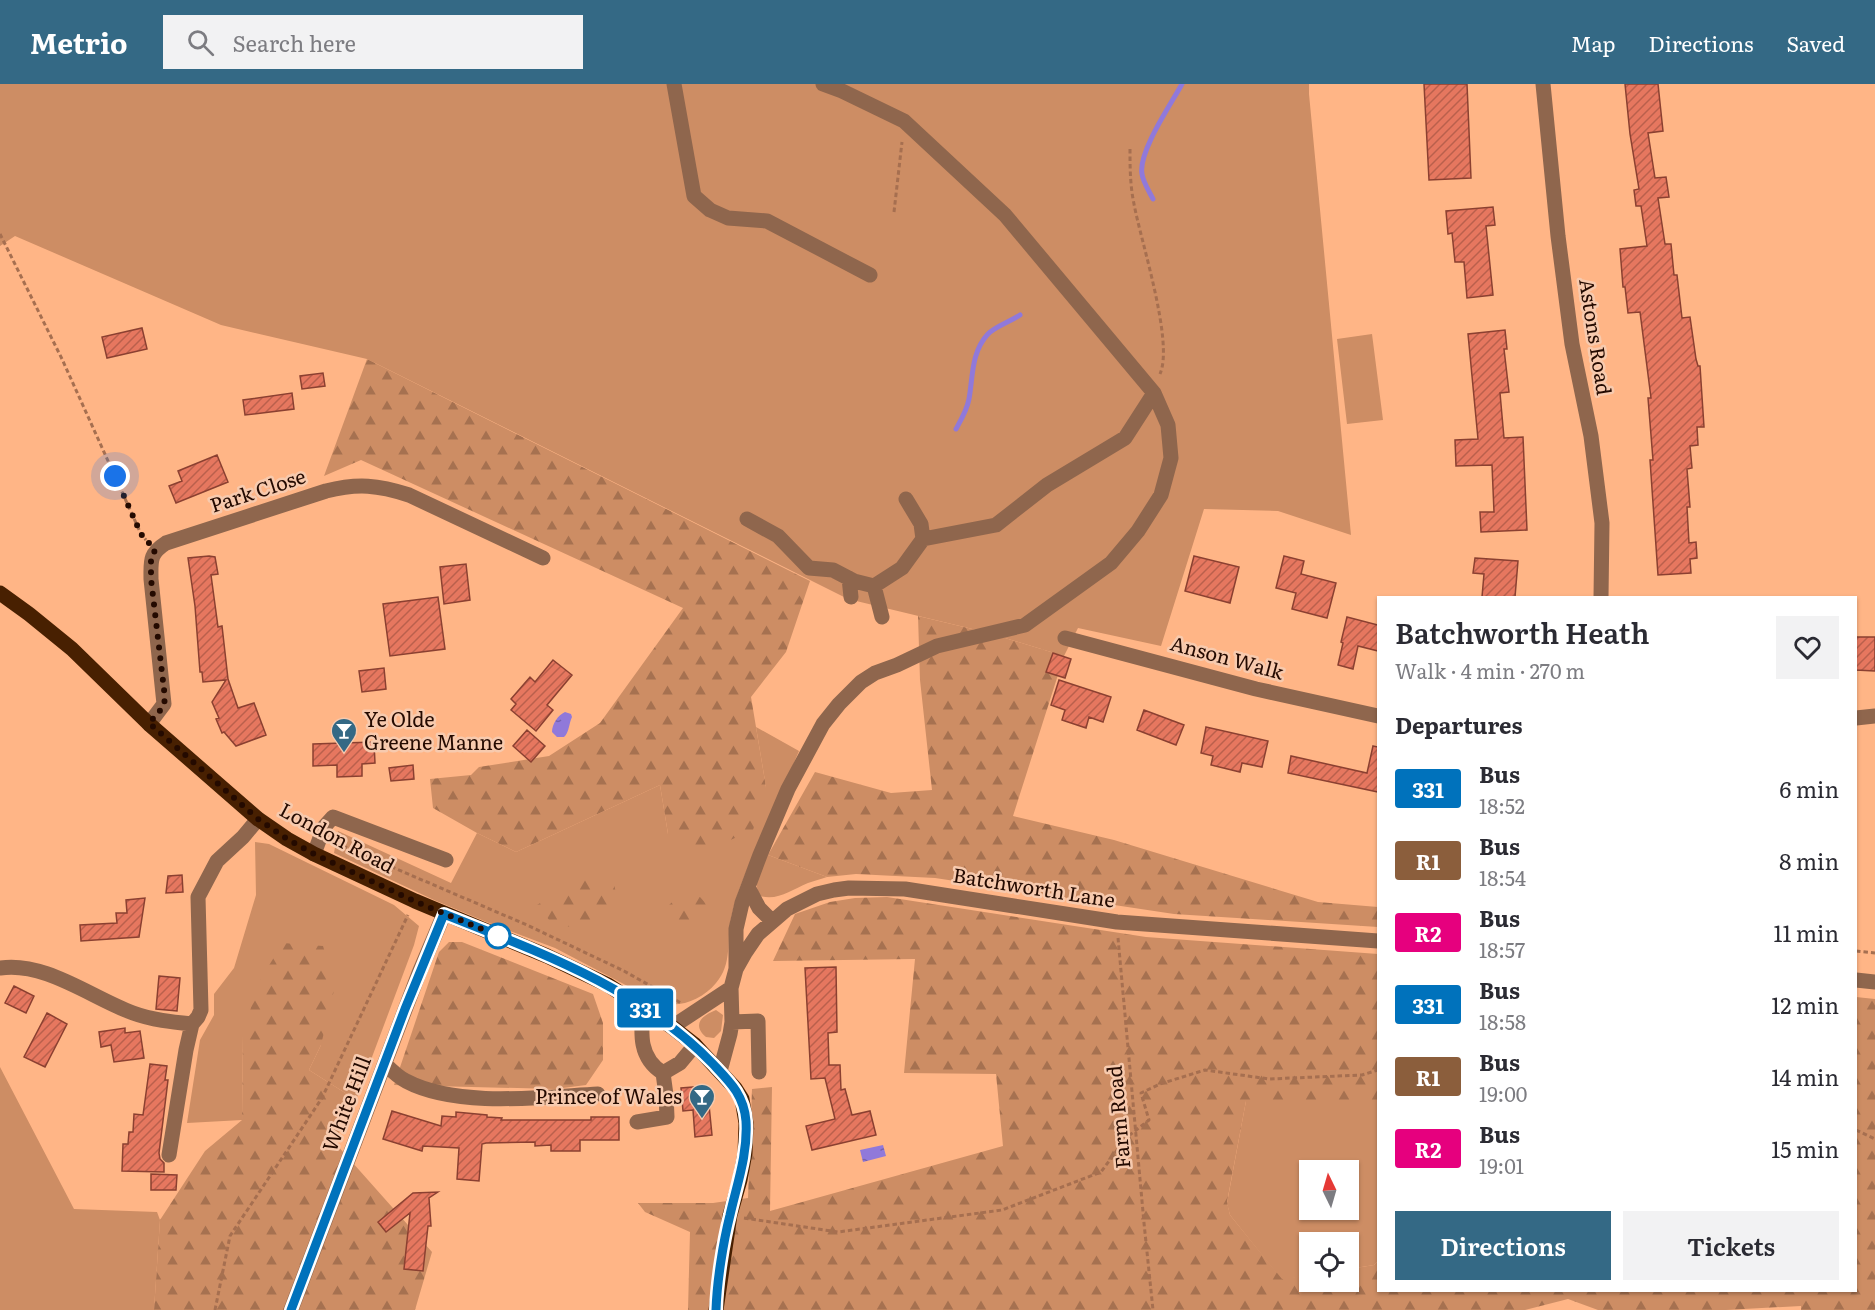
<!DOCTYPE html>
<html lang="en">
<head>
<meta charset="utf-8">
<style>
  :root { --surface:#fff; --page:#f2f2f3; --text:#2b2b33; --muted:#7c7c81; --accent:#346985 }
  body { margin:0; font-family:Literata,serif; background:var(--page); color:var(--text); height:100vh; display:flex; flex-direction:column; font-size:22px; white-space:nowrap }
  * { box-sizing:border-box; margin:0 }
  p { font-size:20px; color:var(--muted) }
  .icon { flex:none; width:33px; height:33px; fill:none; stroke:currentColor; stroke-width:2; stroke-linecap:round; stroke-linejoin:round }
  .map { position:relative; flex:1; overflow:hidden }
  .details { position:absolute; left:1377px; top:512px; width:480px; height:696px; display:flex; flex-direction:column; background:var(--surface); border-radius:0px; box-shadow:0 2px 4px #0004 }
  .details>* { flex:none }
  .badge { padding:0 12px; border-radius:4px; font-size:21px; line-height:39px }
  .needle { width:39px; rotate:355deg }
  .fabs { position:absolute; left:1299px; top:1076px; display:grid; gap:12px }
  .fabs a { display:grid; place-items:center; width:60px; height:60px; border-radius:0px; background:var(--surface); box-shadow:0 2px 4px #0004; font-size:30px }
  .you { position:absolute; width:30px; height:30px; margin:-15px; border:4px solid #fff; border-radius:50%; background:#1a73e8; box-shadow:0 0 0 9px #1a73e833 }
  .map>.badge { position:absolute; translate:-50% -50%; box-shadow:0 0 0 3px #fff }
  h2 { padding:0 18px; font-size:22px; line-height:54px }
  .round { display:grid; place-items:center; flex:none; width:63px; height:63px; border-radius:0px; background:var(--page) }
  .head { display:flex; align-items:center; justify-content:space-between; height:102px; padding:0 18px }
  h1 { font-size:28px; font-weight:600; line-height:45px }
  .cta { display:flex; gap:12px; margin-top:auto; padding:12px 18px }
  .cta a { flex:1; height:69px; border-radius:0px; background:var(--accent); color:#fff; font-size:24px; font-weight:600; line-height:69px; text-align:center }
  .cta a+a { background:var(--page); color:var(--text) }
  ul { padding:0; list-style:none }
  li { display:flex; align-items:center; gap:18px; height:72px; padding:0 18px }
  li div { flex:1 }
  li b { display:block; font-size:22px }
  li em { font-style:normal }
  li .badge { min-width:66px; font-weight:700; text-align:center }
  header { display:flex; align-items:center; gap:36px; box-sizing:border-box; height:84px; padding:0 30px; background:var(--accent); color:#fff }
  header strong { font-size:28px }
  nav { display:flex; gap:33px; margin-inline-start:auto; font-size:21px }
  .search { width:420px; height:54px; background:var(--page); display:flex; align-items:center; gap:15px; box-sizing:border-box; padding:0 21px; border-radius:0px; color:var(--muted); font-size:22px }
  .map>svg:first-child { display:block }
  .grass { fill:#cd8d64; fill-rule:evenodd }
  .forest { fill:url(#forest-firs) }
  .water { fill:url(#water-ripples) }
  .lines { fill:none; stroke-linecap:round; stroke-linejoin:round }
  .stream { stroke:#9079da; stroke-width:5 }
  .building { fill:url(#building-hatch); stroke:#8b4031; stroke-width:1.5 }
  .path { stroke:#a66f50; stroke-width:3; stroke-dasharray:4.5 3; stroke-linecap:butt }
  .minor { stroke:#8f664d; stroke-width:15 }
  .major { stroke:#482001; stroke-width:15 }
  .line-casing { stroke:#fff; stroke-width:14 }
  .line { stroke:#0072bc; stroke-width:9 }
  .walk { stroke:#240a00; stroke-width:6; stroke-dasharray:0 10.8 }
  .stop-dot { fill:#fff; stroke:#0072bc; stroke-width:3 }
  .labels { text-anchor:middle; stroke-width:5; stroke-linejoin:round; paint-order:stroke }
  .street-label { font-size:20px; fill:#240a00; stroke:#f7caae }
  .poi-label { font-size:20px; fill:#240a00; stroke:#f7caae; text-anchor:start }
</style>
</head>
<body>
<header>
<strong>Metrio</strong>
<div class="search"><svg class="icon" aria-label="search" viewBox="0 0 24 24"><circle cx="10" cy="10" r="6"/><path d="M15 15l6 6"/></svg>Search here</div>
<nav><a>Map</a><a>Directions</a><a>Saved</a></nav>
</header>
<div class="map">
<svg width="1875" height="1226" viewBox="0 0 1875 1226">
  <defs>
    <pattern id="forest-firs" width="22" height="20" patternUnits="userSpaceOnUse" patternTransform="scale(1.5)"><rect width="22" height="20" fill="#cd8d64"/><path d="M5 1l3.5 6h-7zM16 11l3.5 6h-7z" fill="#a67150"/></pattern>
    <pattern id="water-ripples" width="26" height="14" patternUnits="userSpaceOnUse" patternTransform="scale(1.5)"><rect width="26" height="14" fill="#9079da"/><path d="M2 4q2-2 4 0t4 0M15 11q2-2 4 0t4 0" fill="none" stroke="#7561ae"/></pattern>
    <pattern id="building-hatch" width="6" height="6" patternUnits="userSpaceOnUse" patternTransform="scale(1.5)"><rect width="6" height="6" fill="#e6775f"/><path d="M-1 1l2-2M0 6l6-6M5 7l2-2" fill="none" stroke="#ba604c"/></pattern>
  </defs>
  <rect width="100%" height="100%" fill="#ffb586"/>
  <path class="grass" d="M0,0H1309V10L1351,451L1278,427L1204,425L1161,562L1078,544L1064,572L989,549L848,515L367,275L221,241L15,152L0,162Z
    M1372,250L1383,336L1347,340L1337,255Z
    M756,643L799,667C786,697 773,726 760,756C749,781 737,806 731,834C726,858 733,879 716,899C702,916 679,925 658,918L555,864L489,839L434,816L334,769L338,747L451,799L477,749L516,768L660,701L668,750L766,703Z
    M255,758L269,760L394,821L419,842L414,861L357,1013L350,1012L309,986L321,961L243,951L242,1036L187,1039L200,956L214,931V910L234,884L256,811Z
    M768,771L827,793C821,795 814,797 808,799C791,806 778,817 760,812C752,797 760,784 768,771Z
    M716,926L723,931L721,947L714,954L706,953C691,940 703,931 716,926Z
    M0,983L74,1125L157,1128L160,1136L154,1226H0Z
    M1246,1017H1378V1177L1374,1181L1349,1185L1348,1158H1310L1309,1191L1282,1196L1230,1131L1227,1119ZM1310,1086H1348V1125H1310Z"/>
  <path class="forest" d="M367,275L810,497L786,568L751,613L766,703L753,746L719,761L687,768L668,750L660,701L516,768L477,749L433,724L430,695L471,691L479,683L549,672L600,639L683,524L361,376L324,392Z
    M918,532L989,549L1064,572L1013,732L1114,756L1318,818L1378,823V843L1174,830L935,794L856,790L827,793L768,771L815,688L891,709L932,706L920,596Z
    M601,791L614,800L618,818L608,835L582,843L554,842L537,821L571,800Z
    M681,810L700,813L708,822L707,834L697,841L674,838L669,821Z
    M887,813L1146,853L1378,870V1017H1246L1227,1118L1230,1131L1282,1195L1309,1191L1310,1197H1348L1349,1185L1374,1181L1378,1177V1206H1856V913L1875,915V1226H1801V1222L1726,1226H1598L1568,1215L1525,1226H688L690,1148L645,1128L638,1119H713L748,1114L752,1005L772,1003L770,1127L1003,1062L996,990L904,989L915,875L773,877L795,830L830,818L855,814Z
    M449,858H462L593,910L603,939V976L586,1001L555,1005L394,1001L439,868Z
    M283,859L323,862L335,902L321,961L309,986L350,1012L336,1060L432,1168L415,1226H154L160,1136L205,1067L242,1036L243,951L258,899Z"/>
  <path class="water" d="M565,628L571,630L572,633C569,639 569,649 564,653H557L552,648C552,640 558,631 565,628Z
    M883,1061L886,1072L863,1078L860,1066Z"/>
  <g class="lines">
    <path class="stream" d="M1153,115C1149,107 1143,98 1142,90C1138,68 1171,20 1182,0
      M956,345C961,336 967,326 969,315C973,293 971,268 988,250C994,243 1011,237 1020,231"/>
  </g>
  <path class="building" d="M1424,0H1467L1471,94L1429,96Z
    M1625,0H1658L1663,47L1648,49L1655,94L1666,93L1669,113L1658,114L1665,160H1671L1674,191H1677L1682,234L1690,233L1696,275L1698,282H1700L1704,343H1697L1698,361L1690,362L1692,384L1687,385L1690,423H1687L1689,459L1696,458L1697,474L1690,475L1691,489L1658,491L1650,376H1653L1648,314H1651L1640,228L1628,229L1625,203H1623L1620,165L1647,162L1641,122H1636L1634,106L1639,105L1630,50Z
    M1493,123L1495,141L1486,142L1493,211L1467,214L1464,178H1455L1452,149L1448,150L1446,127Z
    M142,244L147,265L107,274L102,253Z
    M1505,246L1507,265H1504L1509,308L1500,309L1504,354L1523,353L1527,446L1481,448L1480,428H1494L1492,381L1456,382L1455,356L1478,355L1468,250Z
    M323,289L325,302L302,305L300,292Z
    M292,309L294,325L245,331L243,316Z
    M217,371L228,398L176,419L169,402L182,397L178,387Z
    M209,472L215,473L218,490L211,491L218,543L222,542L228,595L238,624L254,619L266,651L236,662L224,648L222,649L216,635L219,634L212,618L226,596L203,598L202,588H200L195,522L188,474Z
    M1194,472L1239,483L1230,519L1185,507Z
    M1284,472L1304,477L1301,490L1336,499L1327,534L1292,525L1296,509L1276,504Z
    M1475,474L1518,477L1515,513H1482L1484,490L1473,489Z
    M466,480L470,516L444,520L440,483Z
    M438,513L445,565L390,572L383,520Z
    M1347,533L1378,541V567L1358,562L1353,585L1338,581L1343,559L1341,558Z
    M1856,553H1875V587L1856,586Z
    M1053,569L1071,575L1065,594L1046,588Z
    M553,576L572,591L547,621L553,626L536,647L511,626L516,620L511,615L530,593L535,598Z
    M384,584L386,605L362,608L359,587Z
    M1059,596L1111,613L1103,638L1089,633L1086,644L1062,636L1065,626L1051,621Z
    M1144,626L1184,641L1176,661L1137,646Z
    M1206,643L1268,657L1262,683L1242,679L1240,688L1211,681L1213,672L1201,669Z
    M527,646L545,662L531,678L513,662Z
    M374,658L375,679L362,680V692L337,693V681L313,682V660Z
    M1373,662L1378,663V708L1288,689L1291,672L1367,689Z
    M413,681L414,695L391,697L389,684Z
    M182,791L183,808L166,809L168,792Z
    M145,814L139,853L81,857L80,841L117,839L116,829H127L126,816Z
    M836,883L837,948L828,949L829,981H840L841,1006L845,1005L852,1031L870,1027L876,1051L812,1066L806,1042L835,1035L825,994L811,995L805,884Z
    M159,892L180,894L177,927L156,925Z
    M14,902L34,912L26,929L5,919Z
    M47,929L67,940L45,983L24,973Z
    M125,944V949L140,947L144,974L114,978L111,961L101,963L99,948Z
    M150,980L167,982L165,996H168L159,1069L160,1075L164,1079V1088L122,1087L123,1060H128L129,1048H133L134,1030L143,1031Z
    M705,1002L706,1022L709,1021L712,1051L695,1053L693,1026L683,1027L681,1004Z
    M392,1027L441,1042L442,1032L456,1033V1028L487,1031V1033L502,1034L501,1036H591V1033H619V1056H580V1067H551V1061L535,1062V1058L486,1059L482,1060L479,1097L457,1095L459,1064L423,1062L422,1067L383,1055Z
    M151,1090L177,1091L176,1106H151Z
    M438,1108L429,1114L431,1142H428L423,1187L404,1185L410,1129L386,1148L378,1138L413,1109Z"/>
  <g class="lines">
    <path class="path" d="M1130,65C1130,83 1130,101 1134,120C1141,158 1174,258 1160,290
      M894,128L902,58
      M0,150L62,275L141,450L146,456
      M336,759L527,841L624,887L681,919
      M1118,854L1144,1139L1153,1226
      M1856,867L1875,869
      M1856,1046L1875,1055
      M744,1134L838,1148L1002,1126L1101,1088L1126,1054L1149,1036L1141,1009L1160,1000L1205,986L1269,995L1362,991L1378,986
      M215,1226L230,1152L322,1014L408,831"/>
    <path class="minor" d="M674,0L694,112L710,126L728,134L767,137L870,191
      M1543,0L1558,152L1572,260L1591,352L1602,439L1601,513
      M906,415L921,440L923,455
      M747,435L778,452L809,484L833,486L854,497L874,502L902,484L923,455L996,441L1047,401L1125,354L1154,309
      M849,494L851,513
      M874,502L882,533
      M1065,554L1256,605L1378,632
      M1856,634L1875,632
      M149,640L164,620L151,495C151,477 149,470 166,459L326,407C358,399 378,401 409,411L543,474
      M314,770L324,743L333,733L446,776
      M748,803L759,824L772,837
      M0,884C45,877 92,914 133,929C152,936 172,938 192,940
      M736,885V845L742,819L760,771L788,705L823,640L839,620L861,598L875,589L897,581L937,562L1025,541L1111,479L1138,447L1161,411L1171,374L1168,341L1154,309L1005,131L904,37L842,7L823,0
      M1856,896L1875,898
      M643,922C641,948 638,974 663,989L680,979L695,961
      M732,938L758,937L759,988
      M672,943L731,904
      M385,980C391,986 398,993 406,997C457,1024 542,1013 598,1010
      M720,987L730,950L732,938L731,904L736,885L745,869L758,850L787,825L817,810L834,806L849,804L905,805L1117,838L1378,857
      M637,1038L667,1033L666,1011L663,989
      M169,1071L186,966L192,940L198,933L201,926L198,813L217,777L243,753L258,735
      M291,1226L419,889L444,830"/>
    <path class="major" d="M0,509L29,530L72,565L149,640L258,735L287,755L314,770L415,817L547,872L608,901L672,943L695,961L735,1004L742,1015L746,1039L745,1069L740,1096L730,1131L716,1226"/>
  </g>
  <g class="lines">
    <defs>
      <path id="line" d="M291,1226L405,925L444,830C539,868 640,904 713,980C730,998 744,1011 746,1037C748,1070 737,1100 730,1131C723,1159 717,1197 716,1226"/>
    </defs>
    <use href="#line" class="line-casing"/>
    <use href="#line" class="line"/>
    <path class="walk" d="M115,392L141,450L155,466L151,475V495L165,614C164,625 156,631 149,639L258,735L287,755L314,770L414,817L506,855L498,852"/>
  </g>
  <defs>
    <symbol id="bar-pin" viewBox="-11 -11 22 30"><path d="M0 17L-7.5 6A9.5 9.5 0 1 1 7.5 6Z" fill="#346985" stroke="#f7caae"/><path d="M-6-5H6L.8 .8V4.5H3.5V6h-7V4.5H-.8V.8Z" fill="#fff"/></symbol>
  </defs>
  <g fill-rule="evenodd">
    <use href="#bar-pin" x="329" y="632" width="30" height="40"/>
    <use href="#bar-pin" x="687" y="998" width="30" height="40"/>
  </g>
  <circle class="stop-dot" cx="498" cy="852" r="12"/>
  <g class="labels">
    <g class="street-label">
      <text transform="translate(1595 253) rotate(81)" y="7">Astons Road</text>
      <text transform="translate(258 407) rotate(-18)" y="7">Park Close</text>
      <text transform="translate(1227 574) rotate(15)" y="7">Anson Walk</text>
      <text transform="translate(337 754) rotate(28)" y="7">London Road</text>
      <text transform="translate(1034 804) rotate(9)" y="7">Batchworth Lane</text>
      <text transform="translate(347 1020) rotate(-69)" y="7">White Hill</text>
      <text transform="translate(1119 1033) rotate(-95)" y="7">Farm Road</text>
    </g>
    <g class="poi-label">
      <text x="364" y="643">Ye Olde<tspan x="364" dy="23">Greene Manne</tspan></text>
      <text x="682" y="1020" text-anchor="end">Prince of Wales</text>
    </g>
  </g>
</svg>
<div class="fabs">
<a><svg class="needle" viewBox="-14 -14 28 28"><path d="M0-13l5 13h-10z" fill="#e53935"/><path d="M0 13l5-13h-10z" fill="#7c7c81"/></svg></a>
<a><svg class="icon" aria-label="locate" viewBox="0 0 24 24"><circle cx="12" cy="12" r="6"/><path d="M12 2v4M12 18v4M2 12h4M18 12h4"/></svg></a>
</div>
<div class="you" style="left:115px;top:392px"></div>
<b class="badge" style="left:645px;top:924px;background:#0072bc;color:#fff">331</b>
<section class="details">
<div class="head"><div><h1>Batchworth Heath</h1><p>Walk · 4 min · 270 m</p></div><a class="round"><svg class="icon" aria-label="heart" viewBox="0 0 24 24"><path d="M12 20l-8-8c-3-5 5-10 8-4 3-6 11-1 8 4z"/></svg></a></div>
<h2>Departures</h2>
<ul>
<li><span class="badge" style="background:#0072bc;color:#fff">331</span><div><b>Bus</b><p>18:52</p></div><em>6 min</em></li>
<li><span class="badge" style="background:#8b5e3c;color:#fff">R1</span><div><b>Bus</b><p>18:54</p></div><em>8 min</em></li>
<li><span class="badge" style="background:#e6007e;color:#fff">R2</span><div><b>Bus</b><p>18:57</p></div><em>11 min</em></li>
<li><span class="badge" style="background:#0072bc;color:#fff">331</span><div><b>Bus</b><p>18:58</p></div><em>12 min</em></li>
<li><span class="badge" style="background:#8b5e3c;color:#fff">R1</span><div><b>Bus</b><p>19:00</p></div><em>14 min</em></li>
<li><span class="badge" style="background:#e6007e;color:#fff">R2</span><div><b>Bus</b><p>19:01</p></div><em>15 min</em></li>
</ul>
<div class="cta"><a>Directions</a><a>Tickets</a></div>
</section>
</div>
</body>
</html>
